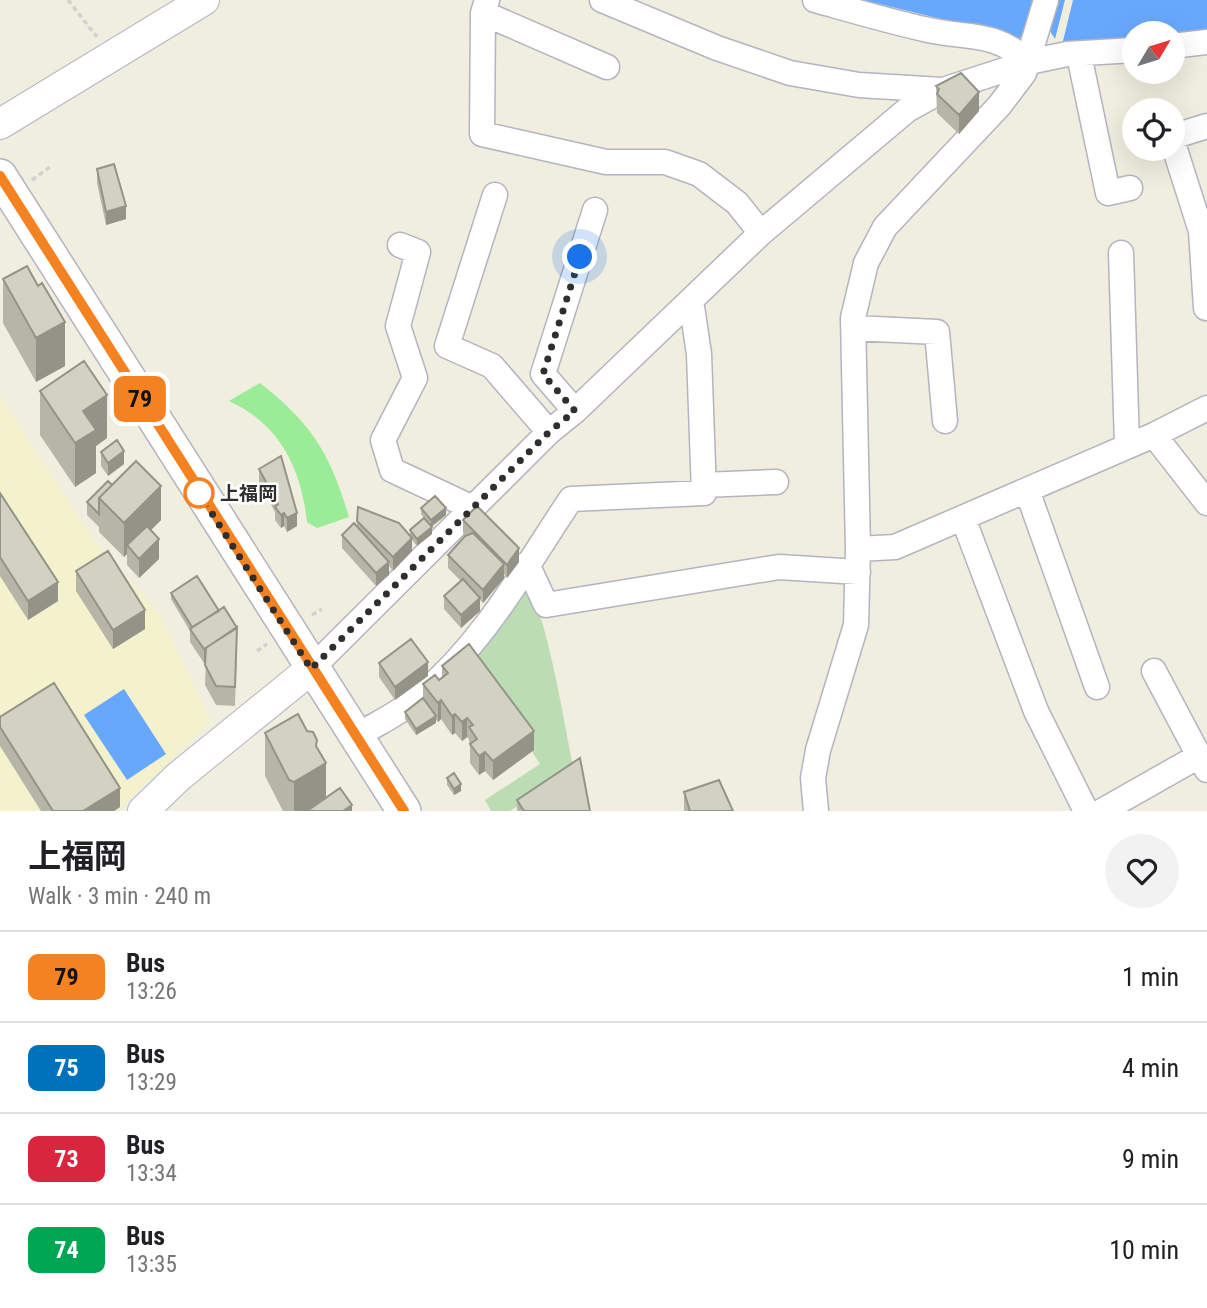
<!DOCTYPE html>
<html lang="en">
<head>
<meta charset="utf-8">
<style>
  :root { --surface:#fff; --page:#f2f2f2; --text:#202124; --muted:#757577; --line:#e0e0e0 }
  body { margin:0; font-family:"Roboto Condensed","Noto Sans JP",sans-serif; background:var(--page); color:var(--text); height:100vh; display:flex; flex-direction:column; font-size:26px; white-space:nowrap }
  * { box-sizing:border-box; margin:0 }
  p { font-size:23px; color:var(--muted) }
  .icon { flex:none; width:38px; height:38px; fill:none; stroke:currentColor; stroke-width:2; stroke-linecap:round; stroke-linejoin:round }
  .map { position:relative; height:811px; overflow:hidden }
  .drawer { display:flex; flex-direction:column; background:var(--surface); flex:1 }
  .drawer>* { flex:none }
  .badge { padding:0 14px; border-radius:10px; font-size:24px; line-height:46px }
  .needle { width:46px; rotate:52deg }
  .buttons { position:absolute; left:1122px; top:21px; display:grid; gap:14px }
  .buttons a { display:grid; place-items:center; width:63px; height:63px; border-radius:50%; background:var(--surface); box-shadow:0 7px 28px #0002; font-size:35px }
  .you { position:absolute; width:35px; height:35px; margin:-18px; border:5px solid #fff; border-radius:50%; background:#1a73e8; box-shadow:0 0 0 10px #1a73e833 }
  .map>.badge { position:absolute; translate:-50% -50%; box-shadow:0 0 0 4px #fff }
  .round { display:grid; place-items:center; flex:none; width:74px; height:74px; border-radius:37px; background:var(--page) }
  .summary { display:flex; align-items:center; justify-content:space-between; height:119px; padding:0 28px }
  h1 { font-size:33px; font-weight:700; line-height:52px }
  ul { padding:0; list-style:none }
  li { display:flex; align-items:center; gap:21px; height:91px; padding:0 28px; border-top:2px solid var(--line) }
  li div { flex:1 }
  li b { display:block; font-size:26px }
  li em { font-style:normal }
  li .badge { min-width:77px; font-weight:700; text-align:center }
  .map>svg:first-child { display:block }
  .education { fill:#f3f2cd }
  .green { fill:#9aec96 }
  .cemetery { fill:#bcdcb4 }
  .water { fill:#68a8fc }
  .pier { fill:#f0eedf }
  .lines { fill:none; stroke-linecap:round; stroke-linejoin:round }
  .minor-casing { stroke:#b4b3c2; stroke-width:27 }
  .tertiary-casing { stroke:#b4b3c2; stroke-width:32 }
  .secondary-casing { stroke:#b4b3c2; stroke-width:36 }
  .path { stroke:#d1d1d1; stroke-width:3.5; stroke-dasharray:5 3.5; stroke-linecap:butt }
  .minor { stroke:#fff; stroke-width:24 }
  .tertiary { stroke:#fff; stroke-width:30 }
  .secondary { stroke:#fff; stroke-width:33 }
  .wall { fill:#b5b5a8 }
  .shaded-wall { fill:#939388 }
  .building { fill:#d2d2c3; stroke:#939388; stroke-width:2 }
  .line-casing { stroke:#fff; stroke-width:16 }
  .line { stroke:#f58220; stroke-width:10 }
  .walk { stroke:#2e2e2e; stroke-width:7; stroke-dasharray:0 12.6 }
  .stop-dot { fill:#fff; stroke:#f58220; stroke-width:3.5 }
  .labels { text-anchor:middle; stroke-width:5; stroke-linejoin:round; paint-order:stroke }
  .stop-label { font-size:19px; font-weight:bold; fill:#2e2e2e; stroke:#fff; text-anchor:start }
</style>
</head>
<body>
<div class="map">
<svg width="1207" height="811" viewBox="0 0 1207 811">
  <rect width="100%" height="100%" fill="#f0eedf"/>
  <path class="education" d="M0,396L92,537L161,616L211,721L118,811H0Z"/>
  <path class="green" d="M260,383C312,424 330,453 349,517L317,528L307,522C301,467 279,424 229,401Z"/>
  <path class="cemetery" d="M525,582C547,610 565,729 574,770L510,811H491L485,800L540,764L471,658Z"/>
  <path class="water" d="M863,0H1207V32L1173,36L1172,33H1134V40L1072,45L1019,38Z
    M124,689L166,754L127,780L84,715Z"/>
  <path class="pier" d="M1058,0L1050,31L1055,39L1065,0H1073L1062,45L1017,41Z"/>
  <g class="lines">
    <defs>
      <path id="minor" d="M487,0L483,13L482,134L606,162H665L699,174L737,203L761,233
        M602,0L717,48L790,73L859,85L942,90
        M815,0C851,10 888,21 924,29C969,40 991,29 1029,62
        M483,13L607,67
        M1172,46L1207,42
        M1079,55L1108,193L1130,188
        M1172,137L1207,126
        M1172,140L1201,231
        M495,195L447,346L492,366L549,432
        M400,245L418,252L398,326L415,378L383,440L392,470L473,508
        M1121,253L1127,445
        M1206,308L1201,231L1207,228
        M854,328L937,332L945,421
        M575,411L543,374L595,210
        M1154,435L1207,503
        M703,485L776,482
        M1027,490L1097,687
        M963,518L1036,711L1086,811
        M858,549L895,547L1154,435L1207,408
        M527,564L546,605L779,567L858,572
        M311,669L549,432L575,411L761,233L907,110L943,90L1029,62L1067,54L1134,50
        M1154,671L1199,756
        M355,737C376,724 400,713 419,697C484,643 524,569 571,499L704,493L699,354L691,300
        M816,811L813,778L818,750L856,625L858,549L853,318L866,263L885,227L999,106L1024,73L1046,0
        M1102,811L1199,756L1207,770"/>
      <path id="tertiary" d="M0,124L204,0
        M143,811L178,777L311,669"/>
      <path id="secondary" d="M0,176L404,811"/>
    </defs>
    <use href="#minor" class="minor-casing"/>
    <use href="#tertiary" class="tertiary-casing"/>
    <use href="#secondary" class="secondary-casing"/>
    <path class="path" d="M68,0L97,37
      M32,180L50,167
      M312,615L322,609
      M257,651L267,644"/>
    <use href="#minor" class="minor"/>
    <use href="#tertiary" class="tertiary"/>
    <use href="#secondary" class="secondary"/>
  </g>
  <path class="wall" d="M936,86L979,111L959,134L937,113Z
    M97,169L126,219L106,225L97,183Z
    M3,279L38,286L65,366L36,382L3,323Z
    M40,391L107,438L96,446V473L75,487L40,435Z
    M101,452L124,464L108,476L101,466Z
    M259,469L297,526L287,532L284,526L281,528L275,520V512L259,482Z
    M112,485L161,520L151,530L159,559L139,578L127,565V554L124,557L99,532V527L87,515V502Z
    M0,493L58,601L28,620L0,576Z
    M421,508L446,515L431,527L432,534L417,546L412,540V551L393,571L389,566V575L376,586L342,548V535L357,526V521L410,535V530L424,518L421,514Z
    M463,520L519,562L507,578L504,574V578L483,603L480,600V611L461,628L444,609V596L461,581L448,568V555L466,536L463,533Z
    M76,571L145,629L113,649L76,591Z
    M171,593L237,641L235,706L216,705L205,685L206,661L204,663L190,642V631L171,599Z
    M379,663L428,676L395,700L379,677Z
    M442,666L534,750L493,780L485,771L479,775L470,763V748L469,739L467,737L462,741L455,733L452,735L441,719L438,722L436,720V723L416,735L405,719V712L423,699V684L439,680L442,678Z
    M0,717L120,807L114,811H41L0,746Z
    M265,733L317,749L326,798L352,811H283L265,776Z
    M447,778L461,791L454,795L447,785Z
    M684,792L733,811H684Z
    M517,800L590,811H517Z"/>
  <path class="shaded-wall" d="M979,92V111L959,134V115Z
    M126,206V219L106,225V212Z
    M65,322V366L36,382V338Z
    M107,395V438L96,446V473L75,487V443L83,411Z
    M124,451V464L108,476V463Z
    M161,486V520L131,550L127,545V554L124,557V523Z
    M446,508V515L431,527V520Z
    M284,513V526L281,528V515Z
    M297,513V526L287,532V518Z
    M432,527V534L417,546V539Z
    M412,538V551L393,571V557Z
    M159,539V559L139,578V559Z
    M519,548V562L507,578V565Z
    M389,562V575L376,586V573Z
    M504,564V578L483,603V590Z
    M58,582V601L28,620V601Z
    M480,598V611L461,628V615Z
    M145,610V629L113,649V630Z
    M237,628V641L235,706L237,641L204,663V649Z
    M428,662V676L395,700V687Z
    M441,700V719L438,722V703Z
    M455,714V733L452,735V716Z
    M436,716V723L416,735V729Z
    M467,718V737L462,741V722Z
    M534,731V750L493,780V761Z
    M317,740V768L326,763V807L318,811H294V782L316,746Z
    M485,752V771L479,775V756Z
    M461,784V791L454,795V789Z
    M120,788V807L114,811H83Z
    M352,805V811H343Z"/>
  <path class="building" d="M961,73L979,92L959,115L937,94L939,89L936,86Z
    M114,164L126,206L106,212L97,169Z
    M27,266L38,286L42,283L65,322L36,338L3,279Z
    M84,361L107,395L83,411L96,430L75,443L40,391Z
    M117,440L124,451L108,463L101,452Z
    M281,456L297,513L287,518L284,513L281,515L275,507L278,504L259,469Z
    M136,461L161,486L124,523L99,498Z
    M108,481L112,485L99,498V514L87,502Z
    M0,493L58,582L28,601L0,557Z
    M435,496L446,508L431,520L421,508Z
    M477,506L519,548L507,565L463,520Z
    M358,507L399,523L412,538L393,557L357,521Z
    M424,518L432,527L417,539L410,530Z
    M354,523L389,562L376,573L342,535Z
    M147,526L159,539L139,559L127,545Z
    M473,533L504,564L483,590L448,555L465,536Z
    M108,551L145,610L113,630L76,571Z
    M197,576L219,611L192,627L171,593Z
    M463,579L480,598L461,615L444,596Z
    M224,607L237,628L204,649L190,629Z
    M237,627L235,687L216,686L205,665L206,648Z
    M411,639L428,662L395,687L379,663Z
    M469,644L534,731L493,761L485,752L479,756L470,744L477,739L469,727L473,725L467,718L462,722L455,714L452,716L441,700L438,703L423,684L435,675L439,680L448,673L442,666Z
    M54,683L120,788L83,811H53L0,727V717Z
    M423,698L436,716L416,729L405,712Z
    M298,714L307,731L313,732L317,740L316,746L326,763L294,782L289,780L265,733Z
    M580,758L590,811H524L517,800Z
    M454,773L461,784L454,789L447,778Z
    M719,780L733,811H690L684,792Z
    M340,788L352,805L343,811H307Z"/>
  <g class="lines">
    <defs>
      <path id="line" d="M0,176L404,811"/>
    </defs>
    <use href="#line" class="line-casing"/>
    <use href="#line" class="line"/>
    <path class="walk" d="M199,493L311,669L549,432L575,411L543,374L580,257"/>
  </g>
  <circle class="stop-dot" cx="199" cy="493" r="14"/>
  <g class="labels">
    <g class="stop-label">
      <text x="220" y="500">上福岡</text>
    </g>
  </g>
</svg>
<div class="buttons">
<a><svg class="needle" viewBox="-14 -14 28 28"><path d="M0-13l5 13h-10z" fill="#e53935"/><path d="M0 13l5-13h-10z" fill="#757577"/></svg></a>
<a><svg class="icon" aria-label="locate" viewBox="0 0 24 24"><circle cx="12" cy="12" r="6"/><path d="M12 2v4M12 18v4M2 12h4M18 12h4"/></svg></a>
</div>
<div class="you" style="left:580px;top:257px"></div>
<b class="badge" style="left:140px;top:399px;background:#f58220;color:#111">79</b>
</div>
<section class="drawer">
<div class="summary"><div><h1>上福岡</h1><p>Walk · 3 min · 240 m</p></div><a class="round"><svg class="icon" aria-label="heart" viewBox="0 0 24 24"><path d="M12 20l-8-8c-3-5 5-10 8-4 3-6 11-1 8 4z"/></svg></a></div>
<ul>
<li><span class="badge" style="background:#f58220;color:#111">79</span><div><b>Bus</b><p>13:26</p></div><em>1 min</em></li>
<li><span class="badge" style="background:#0072bc;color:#fff">75</span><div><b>Bus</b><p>13:29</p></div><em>4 min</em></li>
<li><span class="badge" style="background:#d7263d;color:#fff">73</span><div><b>Bus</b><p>13:34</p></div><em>9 min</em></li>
<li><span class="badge" style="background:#00a651;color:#fff">74</span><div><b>Bus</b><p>13:35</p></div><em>10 min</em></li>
</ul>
</section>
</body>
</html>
